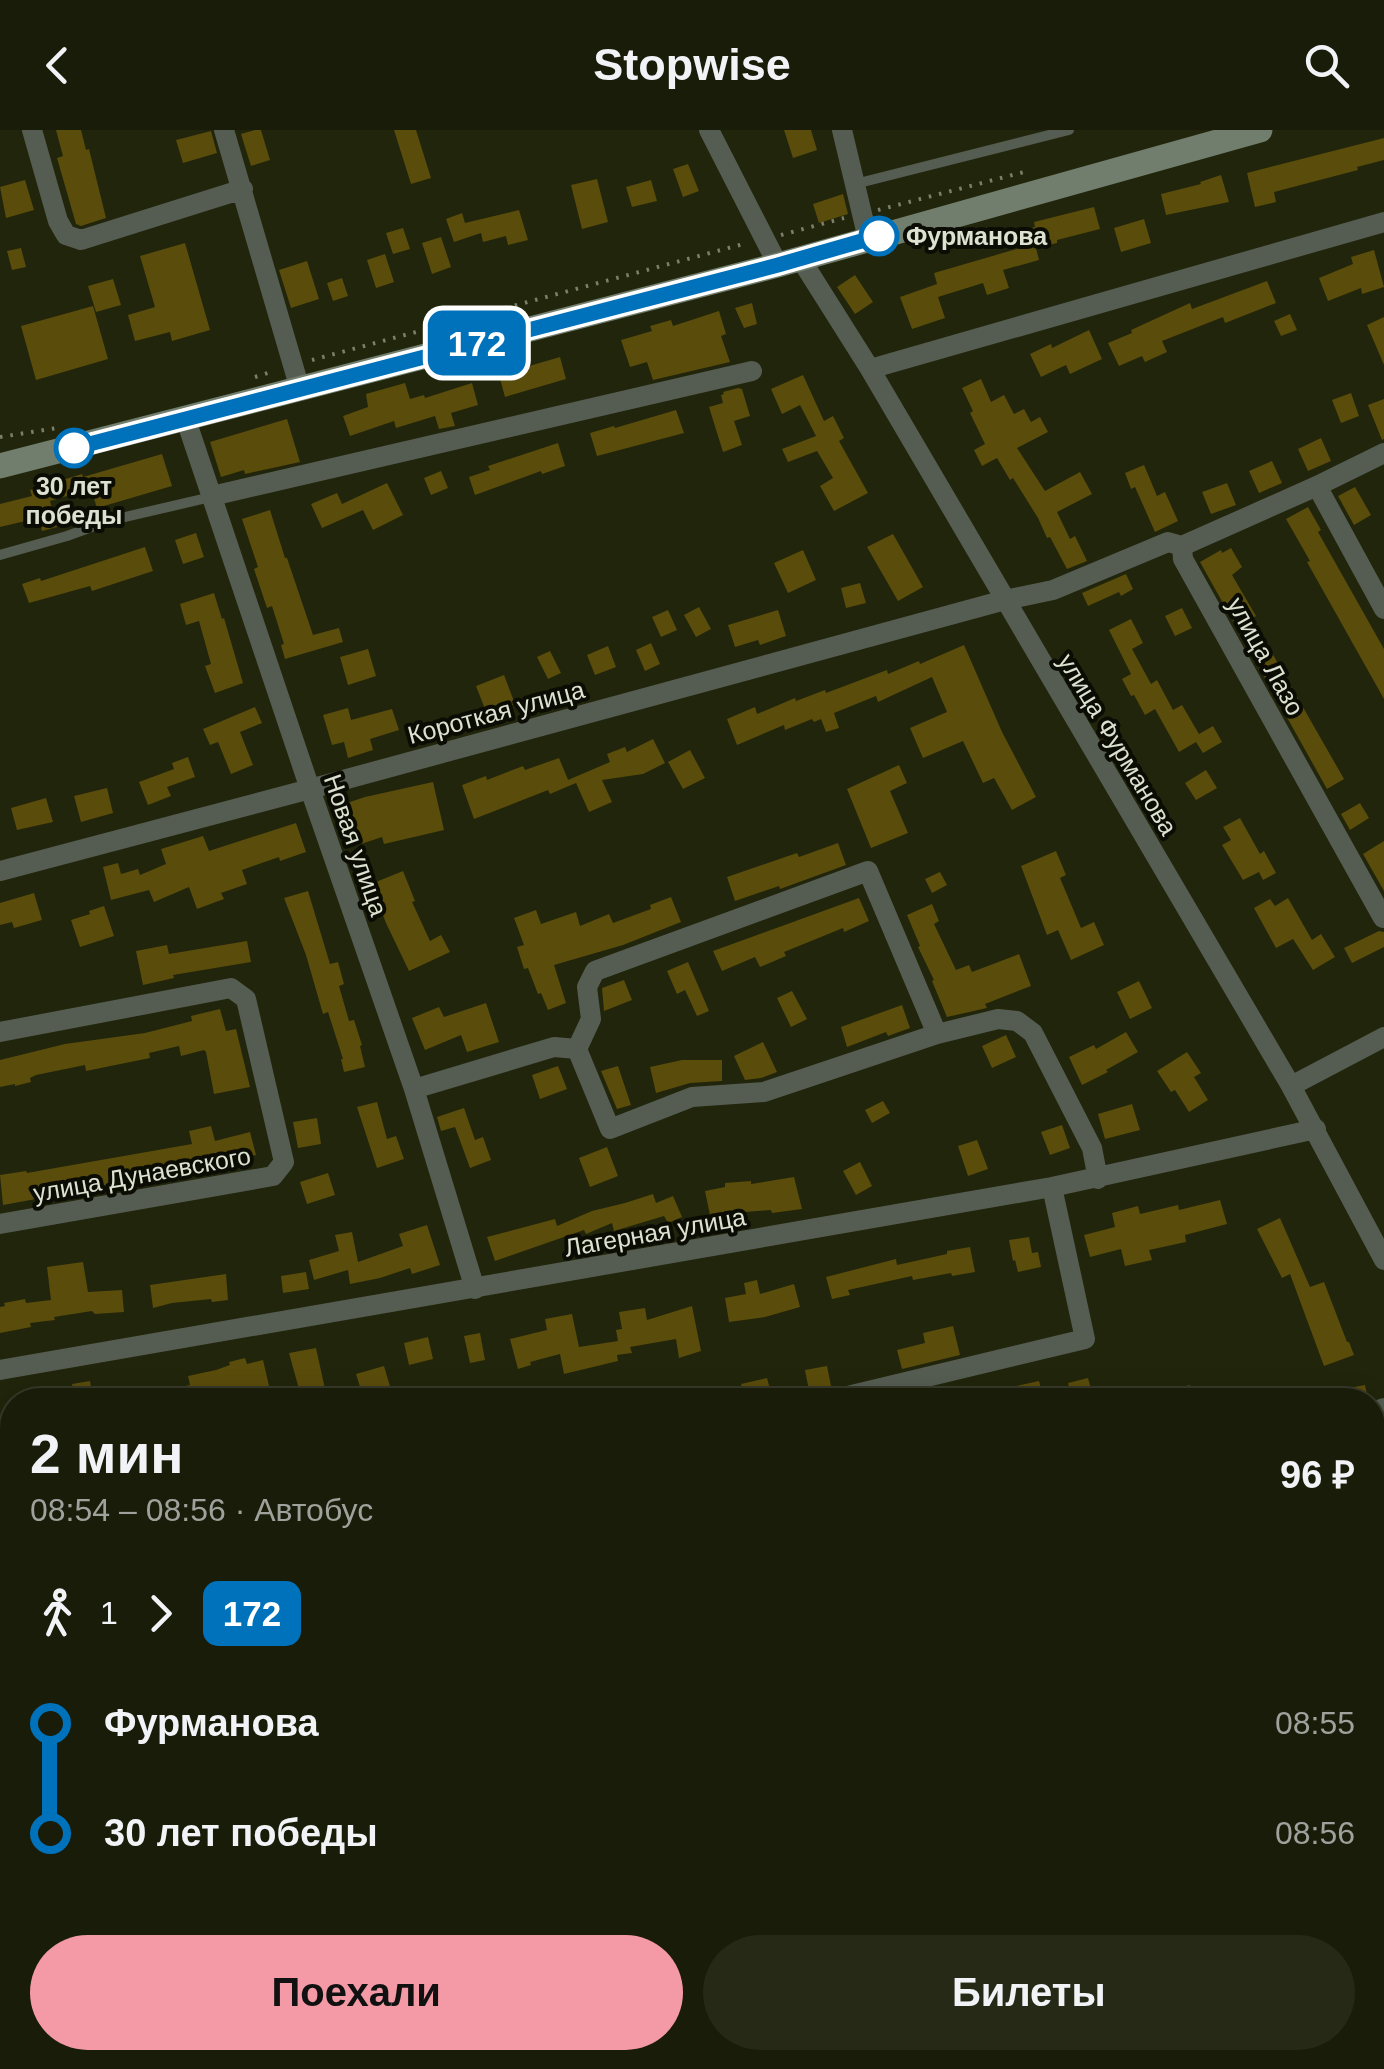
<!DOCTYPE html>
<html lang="ru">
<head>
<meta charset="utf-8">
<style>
  :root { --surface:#191c08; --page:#262916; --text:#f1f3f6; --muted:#9fa19c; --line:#373a29; --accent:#f49aa6 }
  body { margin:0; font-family:Helvetica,sans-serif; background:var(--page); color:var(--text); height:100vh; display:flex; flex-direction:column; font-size:38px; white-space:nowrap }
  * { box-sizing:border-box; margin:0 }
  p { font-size:32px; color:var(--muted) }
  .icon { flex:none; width:55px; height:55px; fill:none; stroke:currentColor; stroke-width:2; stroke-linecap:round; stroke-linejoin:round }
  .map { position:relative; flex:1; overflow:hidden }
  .panel { position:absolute; left:0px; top:1258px; width:1385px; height:682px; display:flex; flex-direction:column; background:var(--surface); border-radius:40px 40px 0 0; box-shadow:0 5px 25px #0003,0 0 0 2px var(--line) }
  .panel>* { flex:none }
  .badge { padding:0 20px; border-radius:15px; font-size:35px; line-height:65px }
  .map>.badge { position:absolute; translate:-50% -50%; box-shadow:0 0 0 5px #fff }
  .legs { display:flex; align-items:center; gap:15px; height:110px; padding:0 30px; font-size:32px }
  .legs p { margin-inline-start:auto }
  .summary { display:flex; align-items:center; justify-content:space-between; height:170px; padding:0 30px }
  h1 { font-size:55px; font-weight:800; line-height:75px }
  .action { display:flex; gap:20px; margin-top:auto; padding:20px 30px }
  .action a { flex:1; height:115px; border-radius:60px; background:var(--accent); color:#111; font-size:40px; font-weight:800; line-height:115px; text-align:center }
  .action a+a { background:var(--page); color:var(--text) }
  ul { padding:0 30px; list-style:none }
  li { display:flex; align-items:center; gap:35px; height:110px; font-size:38px }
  li i { display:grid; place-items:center; width:15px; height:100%; margin:0 12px; background:currentColor }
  li i::after { content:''; width:25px; height:25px; margin:-12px; border:8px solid; border-radius:50%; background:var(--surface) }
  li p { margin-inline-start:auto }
  li:first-child i { background:linear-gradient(#0000 50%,currentColor 0) }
  li:last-child i { background:linear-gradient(currentColor 50%,#0000 0) }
  header { display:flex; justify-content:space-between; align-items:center; height:130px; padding:0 30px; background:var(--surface); font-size:45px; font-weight:800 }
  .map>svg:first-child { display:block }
  .building { fill:#5a4c0b }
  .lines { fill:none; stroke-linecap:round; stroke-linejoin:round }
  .path { stroke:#7c806b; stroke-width:4; stroke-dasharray:2.5 8; stroke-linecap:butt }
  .service { stroke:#555d52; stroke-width:10 }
  .minor { stroke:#555d52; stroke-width:20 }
  .secondary { stroke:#717e6d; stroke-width:25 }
  .line-1-casing { stroke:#fff; stroke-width:22 }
  .line-1 { stroke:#0072bc; stroke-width:15 }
  .stop-1-dot { fill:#fff; stroke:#0072bc; stroke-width:5 }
  .labels { text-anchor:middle; stroke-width:8; stroke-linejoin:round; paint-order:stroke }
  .stop-label { font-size:25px; font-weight:bold; fill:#dde1d1; stroke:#0b0d04; text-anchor:start }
  .street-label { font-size:25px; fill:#dde1d1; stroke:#0b0d04 }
</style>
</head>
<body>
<header><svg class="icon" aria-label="back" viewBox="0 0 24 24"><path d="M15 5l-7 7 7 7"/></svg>Stopwise<svg class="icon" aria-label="search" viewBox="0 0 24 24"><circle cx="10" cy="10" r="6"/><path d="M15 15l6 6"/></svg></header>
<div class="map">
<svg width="1384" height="1939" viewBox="0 0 1384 1939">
  <rect width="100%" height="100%" fill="#21250b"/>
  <path class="building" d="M56,0H81L86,20L89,19L106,88L81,96L76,94L57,28L63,26Z
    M255,0H261L270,30L251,36L241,4Z
    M394,0H416L431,48L411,54Z
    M784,0H811L817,20L793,28Z
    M211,1L217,23L183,33L176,10Z
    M1384,8V30L1357,37L1358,40L1274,62L1276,72L1255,77L1247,43Z
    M688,34L699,61L683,67L673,39Z
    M1221,45L1229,72L1166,85L1161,64L1201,54L1200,52Z
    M597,49L608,92L582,99L571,55Z
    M25,50L34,80L6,88L0,57Z
    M651,50L657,71L632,77L626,57Z
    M843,64L848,84L819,93L813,74Z
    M1094,77L1100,99L1057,110V113L1036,118L1039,130L1003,140L1009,158L987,165L983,153L938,167L945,188L912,199L900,167L937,154L934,143L1020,118L1015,103L1035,97L1034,92Z
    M519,80L528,110L508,115L506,106L483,112L481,103L454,112L446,89L462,83L465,93Z
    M1144,89L1151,113L1121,122L1114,98Z
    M403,98L410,119L393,124L386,103Z
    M441,107L451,137L432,144L422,113Z
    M185,113L210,200L172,211L170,202L135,211L128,185L155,177L140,126Z
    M21,118L26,137L12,140L7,121Z
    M1374,120L1384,157L1362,164L1361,158L1328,171L1319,148L1353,134L1351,127Z
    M385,124L394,152L376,158L367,130Z
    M307,131L319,169L291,178L279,140Z
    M855,145L873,172L855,184L837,157Z
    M342,148L348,166L333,171L327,153Z
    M113,149L121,175L96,182L88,156Z
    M1267,151L1276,173L1225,193L1223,187L1162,211L1167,222L1145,232L1142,226L1119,236L1108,213L1132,203L1131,200L1190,173L1192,179Z
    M752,173L757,194L744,198L735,178Z
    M93,176L108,229L36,250L21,196Z
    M719,181L726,204L721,206L730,232L653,250L647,232L630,237L621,210L652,201L650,196L671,190L673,196Z
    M1290,184L1297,200L1281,206L1274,191Z
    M1384,187V235L1367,195Z
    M1089,200L1102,229L1070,244L1066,235L1041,247L1030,224L1051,214L1052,218Z
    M560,227L566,249L505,267L499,245Z
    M803,245L824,291L833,286L844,308L839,311L868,363L834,381L820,356L833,348L817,321L788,332L782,319L816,306L800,275L782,284L771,259Z
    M981,249L991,272L1004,265L1014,284L1024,279L1031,292L1040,287L1048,302L1017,318L1045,361L1080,342L1092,364L1057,382L1070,409L1075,406L1087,431L1067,439L1050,407L1047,408L1038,388L1013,348L1010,350L997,328L982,336L974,320L985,314L970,283L973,281L962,258Z
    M405,253L410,269L424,265L425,268L472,253L478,275L451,283L455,296L439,299L435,286L396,298L394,291L350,306L343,286L368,277L366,264Z
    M738,258L742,259L750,286L734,291L742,315L723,322L709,277L723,273L721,265L724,264L723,262Z
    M1351,263L1359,286L1341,293L1332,270Z
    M1384,269V309L1382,310L1368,275Z
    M676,280L684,303L597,326L590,303L614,296L615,298Z
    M287,289L300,332L245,344L244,340L221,347L210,312Z
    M1321,308L1331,331L1308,341L1298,319Z
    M558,313L565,336L542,344L541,341L475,365L469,347L490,340L488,336Z
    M162,324L172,356L97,378L91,359L50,371L57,397L42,401L38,388L0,397V374L32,366L30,360L82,344L83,347Z
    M1272,331L1282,353L1259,363L1249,341Z
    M1144,335L1157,366L1165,362L1178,391L1155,402L1135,357L1131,359L1125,343Z
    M441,341L448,358L431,365L424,348Z
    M387,353L403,385L373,400L363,380L322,398L311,374L337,363L342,374Z
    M1227,353L1236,375L1211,384L1202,362Z
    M1355,357L1371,385L1354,395L1338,366Z
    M1308,377L1321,400L1318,402L1384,519V569L1307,432L1310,431L1286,389Z
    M270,380L285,428H287L313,505L339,498L343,512L285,529L281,515L284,514L272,476L267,478L254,439L258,437L242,389Z
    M196,403L204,427L183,434L175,410Z
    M893,404L923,457L898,471L867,417Z
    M145,417L153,441L92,461L90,456L29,473L22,454L40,448L41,451Z
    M1231,418L1242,437L1232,445L1256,486L1253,488L1276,530L1344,649L1327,659L1200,432L1221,420L1222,423Z
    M803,420L816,450L788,463L774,433Z
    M1126,444L1133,459L1121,466L1119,462L1088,476L1082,463Z
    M860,453L866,473L846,478L841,458Z
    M214,463L222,489L224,488L243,553L215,563L205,536L211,534L199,491L186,495L180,474Z
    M699,477L711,499L696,507L684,485Z
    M1182,478L1192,498L1175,506L1165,486Z
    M668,480L677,500L661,507L652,487Z
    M778,480L786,506L760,515L758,510L735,517L728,495Z
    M1131,489L1143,513L1132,519L1151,554L1157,550L1173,580L1182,575L1199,604L1213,596L1222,612L1203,623L1196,612L1179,622L1155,579L1145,585L1134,565L1131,566L1122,549L1131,544L1109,500Z
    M651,513L660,534L645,541L636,520Z
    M964,515L1002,602L1036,667L1012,680L994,648L983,653L963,611L923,628L910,598L947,582L932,547L878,572L876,566L834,583L839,598L826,602L821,589L814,592L812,589L785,600L784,595L737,615L727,589L755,577L757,584L795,568L796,571L825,560L826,563L887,540L888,544L919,531L920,534Z
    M608,516L616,537L595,545L587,525Z
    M368,519L376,546L348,555L340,527Z
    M550,521L561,543L548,549L537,527Z
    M504,545L515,574L487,584L476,556Z
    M255,577L262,593L240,602L253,635L231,644L218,612L210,615L203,599Z
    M348,578L351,590L392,579L399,600L370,609L373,620L348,628L344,612L332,615L323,585Z
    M653,609L665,633L643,644L602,650L612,672L589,682L576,653L550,664L548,660L474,689L462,655L486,646L487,650L523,636L525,640L559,628L569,652L568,650L610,632L607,624L625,617L627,622Z
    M690,620L705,648L683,659L668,632Z
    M188,627L195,647L167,657L171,666L148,675L139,652L174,639L172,633Z
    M899,635L907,653L890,661L908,703L871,718L847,659Z
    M1206,640L1217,658L1196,670L1185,653Z
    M433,652L444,700L384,714L382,707L355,716L341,675L365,667Z
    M107,658L113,683L81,692L74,666Z
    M46,668L53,692L17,700L11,678Z
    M1360,673L1369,688L1350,700L1341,684Z
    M1240,688L1260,724L1264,721L1276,743L1263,750L1259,742L1243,750L1222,715L1231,710L1223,697Z
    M296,693L306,722L280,731L279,727L242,740L247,754L221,763L224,769L197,779L189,757L154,772L149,760L111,770L103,737L118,733L121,744L138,739L140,745L166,734L161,719L203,706L209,721Z
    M1384,711V761L1363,724Z
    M838,713L846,735L780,759L779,756L735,771L727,747L797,723L799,727Z
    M1056,721L1066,745L1060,748L1081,798L1094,792L1104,815L1071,830L1058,800L1047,805L1021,736Z
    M403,741L415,771L412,772L430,811L441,805L450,822L409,841L386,793L371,754Z
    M940,742L947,755L932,763L925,749Z
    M308,761L330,834L338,832L344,854L339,856L349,891L354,890L362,915L360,916L365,937L344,942L341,929H343L328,882L323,884L306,825L284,768Z
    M34,763L42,790L14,798L12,792L0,795V773Z
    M671,767L681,792L623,815L554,835L566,873L548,880L541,863L538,864L528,838L524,839L517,817L524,815L514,788L536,780L541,794L576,782L580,796L609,784L613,793L651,779L650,775Z
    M859,768L869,791L844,802L843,798L784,822L786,826L760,837L755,827L722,841L713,821Z
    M1288,768L1312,810L1321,804L1335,827L1313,840L1293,809L1276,818L1254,778L1270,769L1275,776Z
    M932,774L939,791L934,794L956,840L969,835L972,842L1019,824L1031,856L985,874L987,878L947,887L932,851L934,850L918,817L920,816L907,785Z
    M104,776L114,806L80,817L71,790L90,784L89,781Z
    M1379,801L1384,802V817L1352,833L1344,818Z
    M247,811L251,832L173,845L174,848L143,855L136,821L167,815L169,824Z
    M688,832L709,881L697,886L685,860L677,864L667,841Z
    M624,850L632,870L604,881L602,858Z
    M1139,851L1152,878L1130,889L1117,862Z
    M792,861L807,889L791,897L777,868Z
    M486,873L499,912L467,922L461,905L425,920L412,888L439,877L444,887Z
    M902,875L910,898L888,906L886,902L847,917L841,897Z
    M220,879L226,901L236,899L250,957L214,964L206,922L204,920L181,926L179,916L149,923L150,928L86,941L85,935L36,945L30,948L31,952L15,956V954L0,957V930L65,914L145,903L192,891L191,886Z
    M1126,902L1138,922L1106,940L1108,942L1082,955L1069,927L1094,915L1096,919Z
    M1006,905L1016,927L992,938L982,916Z
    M763,912L777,942L761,948L745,950L734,926Z
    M1187,922L1201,943L1194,947L1208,970L1189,982L1175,960L1171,962L1157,941Z
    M682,930H722V951L690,953L656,963L650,937Z
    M558,936L567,959L540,969L532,945Z
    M618,936L631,975L617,979L601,941Z
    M883,971L890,983L872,993L865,980Z
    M377,972L387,1009L396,1006L404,1029L377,1038L357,977Z
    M1132,974L1140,1000L1105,1009L1098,984Z
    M464,978L475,1010L483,1007L491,1030L470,1038L455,997L441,1001L437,987Z
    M317,988L321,1014L298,1018L293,992Z
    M1062,995L1070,1018L1050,1025L1041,1002Z
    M211,996L215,1011L250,1002L256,1025L231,1031V1027L177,1040L178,1046L86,1064L85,1060L3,1075L0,1045L26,1041L27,1043L192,1014L189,1001Z
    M977,1010L988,1039L968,1046L958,1016Z
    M607,1017L618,1046L590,1057L579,1028Z
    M860,1032L872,1056L856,1065L843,1041Z
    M328,1043L335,1065L307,1074L300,1052Z
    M794,1047L802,1079L772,1083L771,1080L732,1083V1080L710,1085L705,1061L725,1057V1053L751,1051V1054Z
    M653,1064L656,1073L673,1066L682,1087L668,1093L664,1086L614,1101L612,1093L586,1104L584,1100L495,1131L487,1107L555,1089L557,1096L592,1081L625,1073Z
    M1220,1070L1227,1094L1185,1105L1186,1112L1149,1120L1152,1130L1125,1136L1121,1119L1090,1127L1084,1105L1115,1097L1112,1083L1138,1076L1140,1084L1178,1075L1179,1080Z
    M1280,1088L1310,1157L1324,1152L1347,1212H1349L1354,1225L1324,1236L1290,1144L1282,1148L1257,1099Z
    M427,1095L440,1135L412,1144L410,1138L380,1148L350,1154L348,1140L314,1150L309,1130L339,1121L335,1105L352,1102L358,1132L403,1116L399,1104Z
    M1029,1107L1032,1123L1038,1122L1041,1137L1018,1142L1015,1130L1013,1131L1009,1110Z
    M970,1117L975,1142L952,1146L951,1143L913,1150L912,1146L848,1160L850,1165L832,1169L826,1147L896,1129L897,1135L947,1124V1121Z
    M83,1132L88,1162L122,1160L124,1182L95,1184L92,1181L54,1187L55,1190L30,1193L31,1197L0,1203V1177L5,1176L4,1173L25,1169L26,1173L51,1170L47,1137Z
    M306,1142L309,1159L283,1163L281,1146Z
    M226,1144L228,1170L212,1172L211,1169L172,1173L153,1178L150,1155Z
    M757,1150L760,1164L794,1154L800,1177L765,1187L729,1192L725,1168L746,1164L744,1153Z
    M692,1176L701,1221L679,1228L676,1209L630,1217L632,1223L617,1225L618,1231L564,1244L560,1224L530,1232L531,1235L518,1239L510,1209L547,1200L545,1189L572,1184L579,1217L618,1211L616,1200L622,1199L619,1182L645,1178L647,1190Z
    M953,1196L960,1225L902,1239L897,1220L925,1213L923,1203Z
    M480,1203L485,1230L470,1233L464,1206Z
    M428,1207L433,1229L409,1235L404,1213Z
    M316,1218L327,1268L302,1270L289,1223Z
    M245,1228L247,1234L263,1230L270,1260L254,1264L256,1270H188L185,1256L190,1255L188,1246L216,1240L230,1235L229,1232Z
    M384,1236L392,1263L364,1270L356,1244Z
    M827,1236L831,1256L819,1264L810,1266L805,1240Z
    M767,1248L773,1270H745L741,1254Z
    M1088,1248L1094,1270H1072L1068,1253Z
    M90,1251L93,1270H75L72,1254Z
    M1039,1251L1044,1270H1009L1006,1258Z
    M1190,1255L1194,1270H1150V1265Z
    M1365,1255L1368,1269L1366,1270H1322L1321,1263Z"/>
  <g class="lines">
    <path class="path" d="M878,80L1028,41
      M781,105L844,88
      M312,230L747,113
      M255,247L274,241
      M0,307L57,298"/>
    <path class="service" d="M855,54L1069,0
      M0,425L67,406L108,391L211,367"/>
    <path class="minor" d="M32,0L58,91L66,105L81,110L243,59
      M224,0L300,259
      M709,0L778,135
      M842,0L868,109
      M800,128L870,239L1291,956L1384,1130
      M870,239L1384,92
      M186,290L310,659L414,959L475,1159
      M1317,356L1384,479
      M212,366L752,241
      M0,741L310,659L1005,470L1053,460L1168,412L1182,416
      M1383,788L1183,429L1182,416L1317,356L1384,323
      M0,902L231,858L246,869L284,1032L273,1046L0,1094
      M577,919L591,889L587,857L595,841L868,741L937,904
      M1291,956L1384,907
      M414,959L554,917L577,919L610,999L692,967L764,962L937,904L998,889L1017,891L1033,903L1092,1018L1098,1049
      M0,1240L1052,1057L1316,999
      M831,1270L1085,1209L1052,1057
      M1372,1282L1384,1278
      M0,1470L12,1467
      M0,1693L12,1689"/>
    <path class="secondary" d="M0,336L778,135L1260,0
      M1372,1570L1384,1563
      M635,1939L666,1928"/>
  </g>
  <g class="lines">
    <defs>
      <path id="line-1" d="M74,318L778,135L879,106"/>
    </defs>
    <use href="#line-1" class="line-1-casing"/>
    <use href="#line-1" class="line-1"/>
  </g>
  <g class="stop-1-dot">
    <circle cx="879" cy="106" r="18"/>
    <circle cx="74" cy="318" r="18"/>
  </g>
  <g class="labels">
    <g class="stop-label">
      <text x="906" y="115">Фурманова</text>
      <text x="74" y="365" text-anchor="middle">30 лет<tspan x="74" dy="29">победы</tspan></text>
    </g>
    <g class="street-label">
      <text transform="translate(1266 526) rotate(61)" y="9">улица Лазо</text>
      <text transform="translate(496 582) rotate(-15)" y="9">Короткая улица</text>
      <text transform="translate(1118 614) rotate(59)" y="9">улица Фурманова</text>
      <text transform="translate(356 715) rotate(71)" y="9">Новая улица</text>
      <text transform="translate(142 1044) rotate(-10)" y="9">улица Дунаевского</text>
      <text transform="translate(655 1102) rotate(-10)" y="9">Лагерная улица</text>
    </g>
  </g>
</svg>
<b class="badge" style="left:477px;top:213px;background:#0072bc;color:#fff">172</b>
<section class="panel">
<div class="summary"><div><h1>2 мин</h1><p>08:54 – 08:56 · Автобус</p></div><b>96 ₽</b></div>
<div class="legs"><svg class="icon" aria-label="walk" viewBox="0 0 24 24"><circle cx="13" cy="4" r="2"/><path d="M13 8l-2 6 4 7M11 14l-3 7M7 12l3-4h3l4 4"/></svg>1<svg class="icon" aria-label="forward" viewBox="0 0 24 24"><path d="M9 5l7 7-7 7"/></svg><b class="badge" style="background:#0072bc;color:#fff">172</b></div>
<ul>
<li><i style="color:#0072bc"></i><b>Фурманова</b><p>08:55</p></li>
<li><i style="color:#0072bc"></i><b>30 лет победы</b><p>08:56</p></li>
</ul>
<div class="action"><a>Поехали</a><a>Билеты</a></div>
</section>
</div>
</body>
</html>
